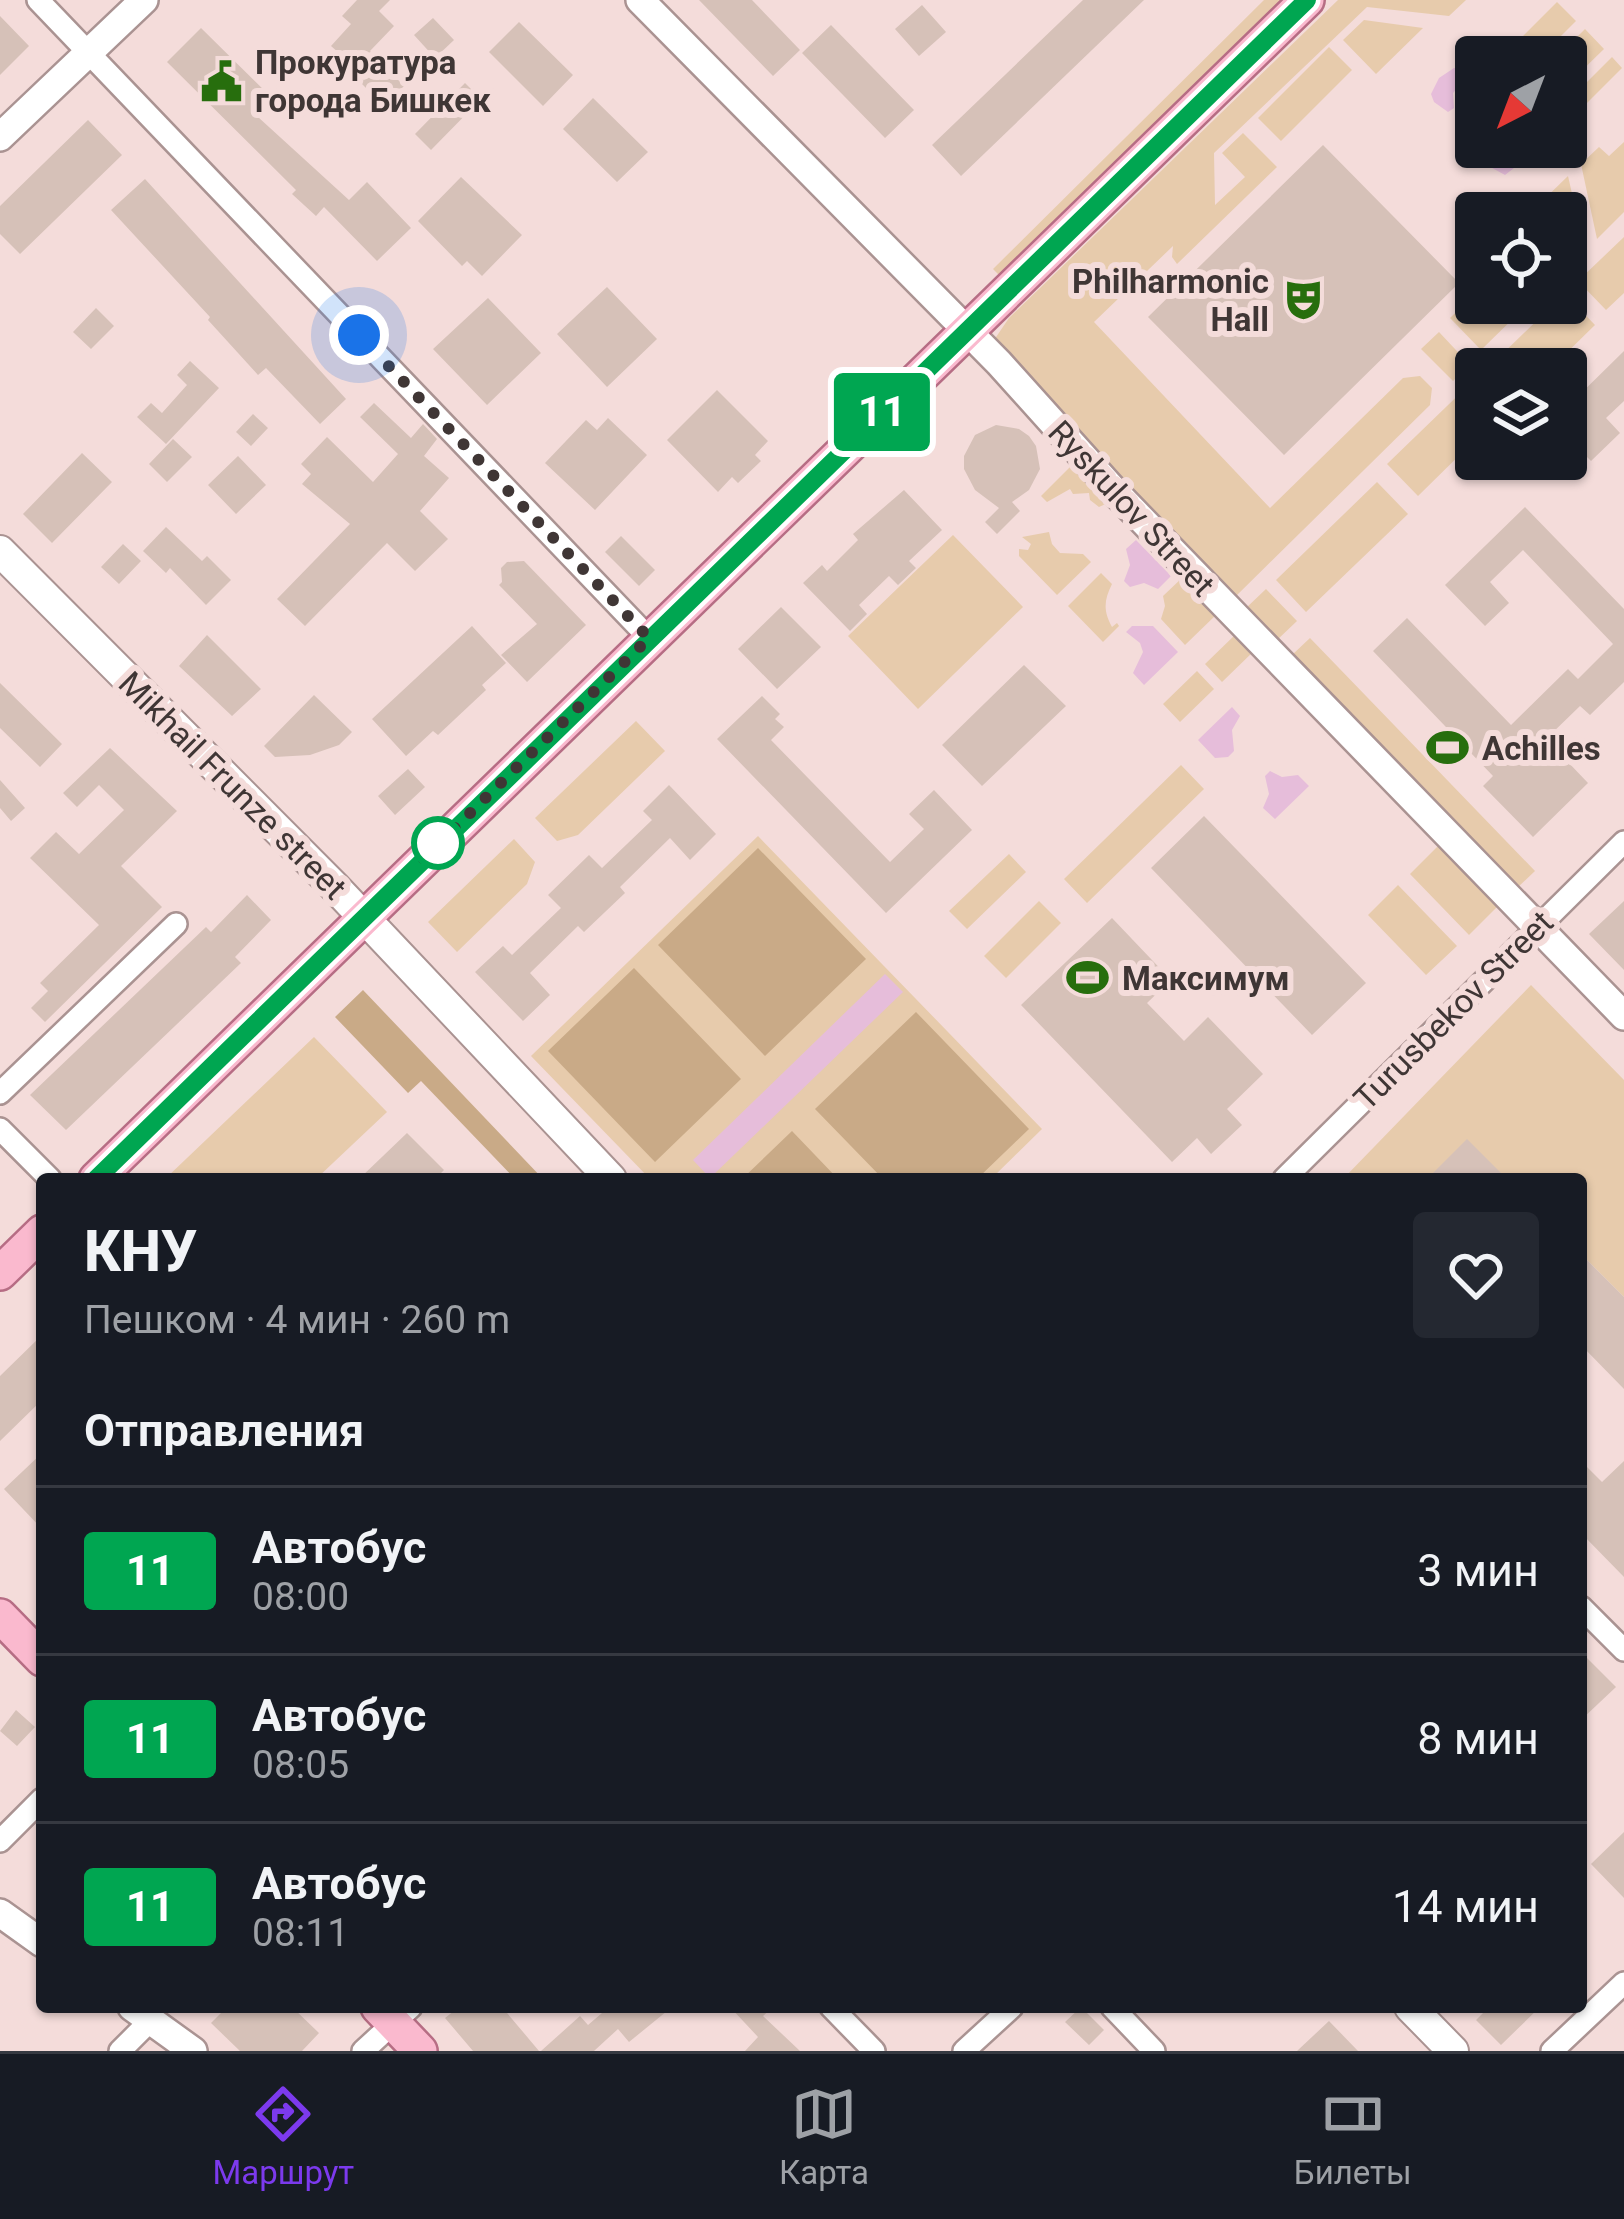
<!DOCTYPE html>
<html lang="ru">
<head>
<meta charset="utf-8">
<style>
  :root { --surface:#171b24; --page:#242831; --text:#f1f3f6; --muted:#9ea1a6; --line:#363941; --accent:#7c3aed }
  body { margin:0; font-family:Roboto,sans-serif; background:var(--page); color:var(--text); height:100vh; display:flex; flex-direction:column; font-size:45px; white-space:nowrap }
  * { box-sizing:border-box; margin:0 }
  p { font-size:39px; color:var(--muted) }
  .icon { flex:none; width:66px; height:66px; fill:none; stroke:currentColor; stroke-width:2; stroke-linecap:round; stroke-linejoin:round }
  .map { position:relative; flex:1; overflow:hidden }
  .drawer { position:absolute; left:36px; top:1173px; width:1551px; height:840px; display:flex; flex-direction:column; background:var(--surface); border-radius:12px; box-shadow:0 3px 9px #0004 }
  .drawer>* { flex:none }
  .badge { padding:0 24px; border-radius:9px; font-size:42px; line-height:78px }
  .needle { width:78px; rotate:222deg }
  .tools { position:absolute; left:1455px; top:36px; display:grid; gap:24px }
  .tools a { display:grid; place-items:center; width:132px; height:132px; border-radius:12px; background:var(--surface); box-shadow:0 3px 9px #0004; font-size:60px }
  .you { position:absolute; width:60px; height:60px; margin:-30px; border:9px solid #fff; border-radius:50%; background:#1a73e8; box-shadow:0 0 0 18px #1a73e833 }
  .map>.badge { position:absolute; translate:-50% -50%; box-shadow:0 0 0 6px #fff }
  h2 { padding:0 48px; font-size:45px; line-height:108px }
  .round { display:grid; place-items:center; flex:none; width:126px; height:126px; border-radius:12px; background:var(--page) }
  .headline { display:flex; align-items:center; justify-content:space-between; height:204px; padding:0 48px }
  h1 { font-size:57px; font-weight:800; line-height:90px }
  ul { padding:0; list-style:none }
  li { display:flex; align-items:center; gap:36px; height:168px; padding:0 48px; border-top:3px solid var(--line) }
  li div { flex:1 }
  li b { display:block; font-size:45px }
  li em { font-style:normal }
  li .badge { min-width:132px; font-weight:700; text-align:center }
  .dock { display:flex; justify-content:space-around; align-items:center; height:168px; border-top:3px solid var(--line); background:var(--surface); font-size:33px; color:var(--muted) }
  .dock a { display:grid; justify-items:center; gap:6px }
  .dock .active { color:var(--accent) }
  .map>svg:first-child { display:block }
  .green { fill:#e7cbac }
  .forest { fill:#c9aa87 }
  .water { fill:#e6bdda }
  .building { fill:#d6c1b8 }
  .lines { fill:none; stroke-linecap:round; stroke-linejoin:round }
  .minor-casing { stroke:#aa9392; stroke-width:26 }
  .tertiary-casing { stroke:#aa9392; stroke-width:32 }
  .secondary-casing { stroke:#aa9392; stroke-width:34 }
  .primary-casing { stroke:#b66d84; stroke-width:38 }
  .minor { stroke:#fff; stroke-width:21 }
  .tertiary { stroke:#fff; stroke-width:27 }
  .secondary { stroke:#fff; stroke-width:30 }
  .primary { stroke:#fab9ce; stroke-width:33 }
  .line-casing { stroke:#fff; stroke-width:27 }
  .line { stroke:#00a651; stroke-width:18 }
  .walk { stroke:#3f3635; stroke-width:12; stroke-dasharray:0 21.6 }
  .stop-dot { fill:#fff; stroke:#00a651; stroke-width:6 }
  .labels { text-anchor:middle; stroke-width:12; stroke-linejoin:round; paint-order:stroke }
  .poi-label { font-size:33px; font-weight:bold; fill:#3f3635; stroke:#f4dcda; text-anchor:start }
  .street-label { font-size:33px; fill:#3f3635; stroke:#f4dcda }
</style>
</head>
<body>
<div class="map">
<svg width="1624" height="2051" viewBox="0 0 1624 2051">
  <rect width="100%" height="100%" fill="#f4dcda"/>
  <path class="green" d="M1264,0H1285L1003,279L993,269Z
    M1338,0H1466L1449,16L1367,7L1214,153L1215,205L1245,177L1222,153L1243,133L1277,167L1177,264L1172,257L1173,246L1094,322L1270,508L1403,378L1420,376L1432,388L1430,405L1234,598L992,343L1009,318Z
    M1557,2L1576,21L1540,57H1516L1509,50Z
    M1364,20L1423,28L1376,74L1343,40Z
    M1585,29L1604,49L1566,86V57H1557Z
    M1329,47L1352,70L1281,141L1258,118Z
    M1612,57L1622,68L1574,116L1566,103Z
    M1624,142V212L1597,239L1581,164L1599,147L1609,156Z
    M1568,176L1585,251L1566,270V213H1530Z
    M1624,237V293L1606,310L1578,281Z
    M1476,293V303H1529L1481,350L1450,318Z
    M1566,295L1595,325L1550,369H1499L1493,363L1555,303H1566Z
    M1439,332L1470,365L1453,381L1421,349Z
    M1476,378V439L1418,496L1387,464Z
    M1073,464L1110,502L1099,507L1090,500L1089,493L1073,494L1070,489L1047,502L1041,496Z
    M1377,482L1408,514L1306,612L1276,580Z
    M1049,532L1052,544L1060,553L1083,554L1091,562L1057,595L1019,556V549L1028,550L1031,544L1022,537Z
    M953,535L1023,607L918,709L848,636Z
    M1101,573L1112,584C1104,600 1103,611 1112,627L1117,623L1119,626L1103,642L1068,606Z
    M1183,577L1218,613L1185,645L1161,619L1165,606L1163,596Z
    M1266,589L1297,621L1276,641L1245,609Z
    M1237,633L1254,651L1222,682L1205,664Z
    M1310,638L1535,871L1517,888L1292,655Z
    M1197,671L1214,689L1180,722L1163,704Z
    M636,721L665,751L578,835L557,841L535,818Z
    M1181,765L1204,789L1087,903L1064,879Z
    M758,836L1042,1129L991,1179H650L531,1056Z
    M514,839L535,862L527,884L457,952L428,922Z
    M1441,843L1500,904L1469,935L1410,874Z
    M1009,854L1026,872L967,929L949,911Z
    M1398,885L1457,946L1426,975L1368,915Z
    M1039,901L1061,923L1006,978L984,956Z
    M1531,985L1624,1080V1297L1581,1254V1179H1343Z
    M314,1037L387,1112L316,1179H165Z"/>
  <path class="forest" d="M758,848L866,959L765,1056L658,945Z
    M634,968L741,1079L655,1162L548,1051Z
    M363,990L543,1179H515L421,1081L408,1093L335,1017Z
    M916,1012L1029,1129L977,1179H883L815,1109Z
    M792,1131L838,1179H742Z"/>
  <path class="water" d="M1454,68L1476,72V86L1471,82L1461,84L1453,93L1454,108L1448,112L1434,102L1431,94L1439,78Z
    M1457,142L1493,151L1525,147L1514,168L1505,175L1461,151Z
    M1136,540L1171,576L1158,589L1144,583L1130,587L1124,581L1130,565L1126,549Z
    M1132,626H1153L1178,652L1144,685L1133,673L1143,652L1140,643L1126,632Z
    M1232,707L1240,716L1232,730L1234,751L1228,757L1215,758L1198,740Z
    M1270,771L1282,777L1298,775L1309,786L1275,819L1263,808L1269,794L1265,776Z
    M885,974L903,992L710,1178L693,1160Z"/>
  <path class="building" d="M357,0H390L379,11L394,26L370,51L404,86L384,106L351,73L356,68L331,46L351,24L342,16Z
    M699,0H752L800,50L773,76Z
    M1083,0H1144L961,176L932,145Z
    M922,5L946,32L919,56L895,29Z
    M0,16L29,46L0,75Z
    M433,18L454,40L435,58L414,35Z
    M519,22L573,75L543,106L489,52Z
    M831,25L914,110L885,138L802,53Z
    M201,28L274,100L258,117L349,200L367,182L411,228L377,261L324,207L316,216L292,194L296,190L167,62Z
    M465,83L481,99L431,150L415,134Z
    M593,98L648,152L617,182L563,129Z
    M88,120L122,155L20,254L0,234V206Z
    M1323,145L1459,283L1284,455L1148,317Z
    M461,177L522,235L482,276L467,261L462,266L418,221Z
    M145,179L346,399L320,424L266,368L258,375L208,320L210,317L111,210Z
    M607,287L657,339L607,387L557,334Z
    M488,298L541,353L487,405L433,349Z
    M96,308L114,326L91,349L73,332Z
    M1624,351V401L1606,418L1620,433L1591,461L1566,436V408Z
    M190,361L219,388L166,444L137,417L151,403L162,413L187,385L177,375Z
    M717,390L768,441L755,455L761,461L738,483L732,477L718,492L667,440Z
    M374,403L411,438L423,424L437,439L424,456L449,478L420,511L448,539L415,571L387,543L305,626L277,599L350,524L302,484L311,474L301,464L327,437L373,482L398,454L360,417Z
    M253,414L268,428L251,446L236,432Z
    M608,418L647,455L595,510L545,463L586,420L597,430Z
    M996,425L1019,429L1029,436L1036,446L1040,469L1029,490L1012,502L1020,511L997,534L985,522L999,508L975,490L964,469V456L975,435Z
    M173,439L192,457L167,482L149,464Z
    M82,453L112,482L52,543L23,514Z
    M238,456L266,485L236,514L208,485Z
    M904,490L942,530L909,561L916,568L898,585L889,576L859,605L867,614L850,631L803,583L822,565L827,571L858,540L853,534Z
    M1525,507L1624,609V682L1590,715L1580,706L1546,739L1588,783L1533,837L1483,786L1493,776L1373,651L1407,618L1511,725L1568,669L1578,679L1613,644L1523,550L1490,582L1509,603L1485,626L1445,585Z
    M166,527L202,561L207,556L231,580L206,605L170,568L166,573L143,551Z
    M621,536L655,570L639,586L605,552Z
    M123,544L141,561L119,584L101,567Z
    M524,561L586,625L527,682L501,655L537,624L499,585L502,582L501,568L507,562Z
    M781,607L821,647L777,689L738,649Z
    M472,626L506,663L482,685L486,690L438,735L433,731L406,756L372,719Z
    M207,635L261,689L232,716L179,666Z
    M1024,665L1066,706L982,786L942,745Z
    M0,683L62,744L40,767L0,728Z
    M314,695L352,732L339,745L310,755L275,757L264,746Z
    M762,696L780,714L775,719L784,727L771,740L890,862L924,829L909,814L934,790L972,830L886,913L717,739Z
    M110,748L177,811L121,866L162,907L45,1022L31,1008L48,991L40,983L99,925L30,858L56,832L79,854L124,810L99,785L77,807L63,793Z
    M408,769L425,787L395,815L378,796Z
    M0,780L25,808L11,821L0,808Z
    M669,785L716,834L690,860L670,838L620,887L625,893L584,932L578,926L530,973L550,995L523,1021L475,972L503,946L512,955L561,908L548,895L589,855L602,868L652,820L643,811Z
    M1204,816L1366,983L1312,1035L1151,868Z
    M247,895L271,920L235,957L241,963L66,1130L30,1095L206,927L211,932Z
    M1624,901V970L1589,934Z
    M1112,918L1171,980L1147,1003L1184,1041L1208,1017L1263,1074L1227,1109L1242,1125L1211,1154L1197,1138L1172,1162L1021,1005Z
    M407,1133L444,1170L435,1179H359Z
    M1467,1139L1507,1179H1427Z
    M1581,1254L1624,1297V1389L1581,1345Z
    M42,1335V1400L0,1441V1376Z
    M42,1453V1529L4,1489Z
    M1581,1461L1602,1482L1624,1461V1577L1581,1533Z
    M1581,1652L1616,1687L1581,1720Z
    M16,1710L35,1727L17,1746L0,1731Z
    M1624,1832V1898L1591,1864Z
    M227,2007H292L319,2033L302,2051H240L211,2023Z
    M459,2007H502L539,2051H473L445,2018Z
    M609,2007H672L629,2042L618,2029L594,2051H541L580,2016L588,2025Z
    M730,2007H773L763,2016L800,2051H745L758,2037Z
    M1081,2007L1104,2030L1089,2045L1065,2022Z
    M1489,2007H1540L1501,2045L1476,2020Z
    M1329,2021L1358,2051H1297Z"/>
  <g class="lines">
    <defs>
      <path id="minor" d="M38,0L649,638
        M0,1093L176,924
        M0,1129L50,1179
        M1284,1179L1624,842
        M1581,1607L1624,1650
        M0,1841L42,1799
        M831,2007L874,2051
        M1112,2007L1154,2051
        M120,2051L151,2020
        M363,2051L411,2007
        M964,2051L1012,2007
        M1552,2051L1624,1983"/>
      <path id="tertiary" d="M640,0L999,363L1115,492L1624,1016
        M0,137L144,0
        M0,1913L42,1943
        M132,2007L193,2051"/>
      <path id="secondary" d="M0,551L334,886L611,1179
        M1410,2007L1453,2051"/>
      <path id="primary" d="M96,1179L1307,0
        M0,1273L42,1232
        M0,1616L42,1659
        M378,2007L420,2051"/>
    </defs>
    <use href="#minor" class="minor-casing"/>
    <use href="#tertiary" class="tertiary-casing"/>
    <use href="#secondary" class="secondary-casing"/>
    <use href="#primary" class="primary-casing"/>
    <use href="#minor" class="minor"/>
    <use href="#tertiary" class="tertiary"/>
    <use href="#secondary" class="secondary"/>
    <use href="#primary" class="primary"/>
  </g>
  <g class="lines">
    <defs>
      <path id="line" d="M96,1179L1307,0"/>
    </defs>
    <use href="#line" class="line-casing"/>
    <use href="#line" class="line"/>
    <path class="walk" d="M359,335L649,638L423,859L438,843"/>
  </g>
  <defs>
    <symbol id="civic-bare" viewBox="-9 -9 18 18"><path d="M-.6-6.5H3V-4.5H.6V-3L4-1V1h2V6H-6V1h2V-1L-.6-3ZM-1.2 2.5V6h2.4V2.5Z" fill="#276e0d" stroke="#f4dcda" stroke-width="2.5" paint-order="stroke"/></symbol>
    <symbol id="theatre-bare" viewBox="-9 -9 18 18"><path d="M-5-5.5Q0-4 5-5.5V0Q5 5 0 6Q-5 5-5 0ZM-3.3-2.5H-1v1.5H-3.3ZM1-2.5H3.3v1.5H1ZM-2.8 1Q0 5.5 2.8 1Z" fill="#276e0d" stroke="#f4dcda" stroke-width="2.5" paint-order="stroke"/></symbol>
    <symbol id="stadium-bare" viewBox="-9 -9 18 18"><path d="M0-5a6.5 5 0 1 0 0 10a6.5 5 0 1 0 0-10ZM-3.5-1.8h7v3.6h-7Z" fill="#276e0d" stroke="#f4dcda" stroke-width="2.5" paint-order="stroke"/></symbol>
  </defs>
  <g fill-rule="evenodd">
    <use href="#civic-bare" x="192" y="52" width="59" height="59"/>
    <use href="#theatre-bare" x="1274" y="270" width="59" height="59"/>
    <use href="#stadium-bare" x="1418" y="718" width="59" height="59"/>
    <use href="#stadium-bare" x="1058" y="948" width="59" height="59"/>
  </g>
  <circle class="stop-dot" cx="438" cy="843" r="24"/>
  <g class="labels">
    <g class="poi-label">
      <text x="255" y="74">Прокуратура<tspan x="255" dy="38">города Бишкек</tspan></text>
      <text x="1269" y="293" text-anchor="end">Philharmonic<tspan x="1269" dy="38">Hall</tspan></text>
      <text x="1482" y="760">Achilles</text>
      <text x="1122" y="990">Максимум</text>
    </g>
    <g class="street-label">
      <text transform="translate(1132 508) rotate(47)" y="12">Ryskulov Street</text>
      <text transform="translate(233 785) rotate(45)" y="12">Mikhail Frunze street</text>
      <text transform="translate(1453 1010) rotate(-45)" y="12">Turusbekov Street</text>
    </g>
  </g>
</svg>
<div class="tools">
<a><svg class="needle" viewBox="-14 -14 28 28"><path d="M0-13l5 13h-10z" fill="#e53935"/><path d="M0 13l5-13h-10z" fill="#9ea1a6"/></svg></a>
<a><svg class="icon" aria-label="locate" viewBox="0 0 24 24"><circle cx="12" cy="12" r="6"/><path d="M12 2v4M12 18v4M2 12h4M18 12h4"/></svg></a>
<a><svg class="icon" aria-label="layers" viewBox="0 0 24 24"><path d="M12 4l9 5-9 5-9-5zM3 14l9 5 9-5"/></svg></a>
</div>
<div class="you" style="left:359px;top:335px"></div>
<b class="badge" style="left:882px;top:412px;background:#00a651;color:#fff">11</b>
<section class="drawer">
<div class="headline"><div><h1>КНУ</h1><p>Пешком · 4 мин · 260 m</p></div><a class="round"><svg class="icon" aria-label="heart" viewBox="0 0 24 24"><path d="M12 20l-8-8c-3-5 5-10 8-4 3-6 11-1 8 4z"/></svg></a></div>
<h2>Отправления</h2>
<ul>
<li><span class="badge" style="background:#00a651;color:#fff">11</span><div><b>Автобус</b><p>08:00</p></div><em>3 мин</em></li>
<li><span class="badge" style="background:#00a651;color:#fff">11</span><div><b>Автобус</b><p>08:05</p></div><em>8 мин</em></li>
<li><span class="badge" style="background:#00a651;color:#fff">11</span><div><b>Автобус</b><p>08:11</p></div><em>14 мин</em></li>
</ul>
</section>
</div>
<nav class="dock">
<a class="active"><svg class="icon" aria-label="directions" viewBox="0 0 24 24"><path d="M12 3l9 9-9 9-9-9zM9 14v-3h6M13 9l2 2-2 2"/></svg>Маршрут</a>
<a><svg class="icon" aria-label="map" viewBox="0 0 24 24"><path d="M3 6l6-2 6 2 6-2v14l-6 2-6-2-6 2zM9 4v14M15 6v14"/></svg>Карта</a>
<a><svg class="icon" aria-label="tickets" viewBox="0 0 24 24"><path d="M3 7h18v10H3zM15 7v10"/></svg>Билеты</a>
</nav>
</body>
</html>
